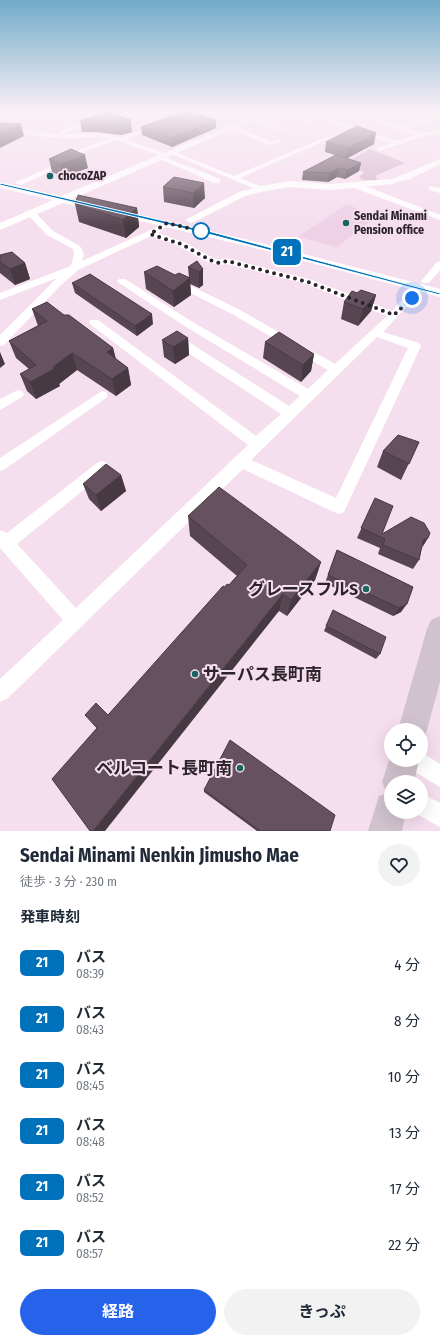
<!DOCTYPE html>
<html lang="ja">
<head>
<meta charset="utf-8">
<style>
  :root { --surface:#fff; --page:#f2f2f3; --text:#1f2937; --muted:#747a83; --accent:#2563eb }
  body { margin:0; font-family:"Fira Sans Condensed","Noto Sans JP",sans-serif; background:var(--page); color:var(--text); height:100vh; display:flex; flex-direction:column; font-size:15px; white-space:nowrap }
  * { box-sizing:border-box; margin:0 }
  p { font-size:13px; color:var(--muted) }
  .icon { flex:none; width:22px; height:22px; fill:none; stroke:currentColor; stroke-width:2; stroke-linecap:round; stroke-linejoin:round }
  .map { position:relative; height:831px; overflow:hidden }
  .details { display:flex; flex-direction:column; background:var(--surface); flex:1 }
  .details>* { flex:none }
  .badge { padding:0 8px; border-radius:6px; font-size:14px; line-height:26px }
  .fabs { position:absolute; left:384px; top:723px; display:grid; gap:8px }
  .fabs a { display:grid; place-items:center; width:44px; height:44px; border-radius:50%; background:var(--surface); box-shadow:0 4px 16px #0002; font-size:20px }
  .you { position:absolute; width:20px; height:20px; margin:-10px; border:3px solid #fff; border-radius:50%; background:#1a73e8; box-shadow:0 0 0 6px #1a73e833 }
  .map>.badge { position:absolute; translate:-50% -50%; box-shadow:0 0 0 2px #fff }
  h2 { padding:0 20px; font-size:15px; line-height:36px }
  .round { display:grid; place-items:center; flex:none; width:42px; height:42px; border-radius:21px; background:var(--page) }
  .overview { display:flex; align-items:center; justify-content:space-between; height:68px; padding:0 20px }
  h1 { font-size:19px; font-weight:700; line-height:30px }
  .cta { display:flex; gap:8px; margin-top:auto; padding:8px 20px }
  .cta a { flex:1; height:46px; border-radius:24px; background:var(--accent); color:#fff; font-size:16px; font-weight:700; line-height:46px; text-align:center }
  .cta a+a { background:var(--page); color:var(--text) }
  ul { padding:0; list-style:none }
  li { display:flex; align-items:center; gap:12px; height:56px; padding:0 20px }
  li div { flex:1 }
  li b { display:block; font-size:15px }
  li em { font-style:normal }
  li .badge { min-width:44px; font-weight:700; text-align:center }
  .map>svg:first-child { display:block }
  .built { fill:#efd1e6 }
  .green { fill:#d5b4cb }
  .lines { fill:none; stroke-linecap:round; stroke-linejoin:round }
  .minor { fill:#fff; fill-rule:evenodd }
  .tertiary { fill:#fff; fill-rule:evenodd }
  .secondary { fill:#d1c3ce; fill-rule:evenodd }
  .wall { fill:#574652 }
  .shaded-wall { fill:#473942 }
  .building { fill:#65515f; stroke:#473942 }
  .line { fill:#0072bc; stroke:#fff }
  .walk { stroke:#2c242a; stroke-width:4; stroke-dasharray:0 7.2 }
  .poi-dot { fill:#186561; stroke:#f5deee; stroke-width:1.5 }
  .stop-dot { fill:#fff; stroke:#0072bc; stroke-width:2 }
  .labels { text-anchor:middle; stroke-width:4; stroke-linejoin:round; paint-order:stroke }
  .far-poi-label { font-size:12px; font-weight:bold; fill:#2c242a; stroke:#f5deee; text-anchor:start }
  .near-poi-label { font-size:17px; font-weight:bold; fill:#2c242a; stroke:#f5deee; text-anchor:end }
</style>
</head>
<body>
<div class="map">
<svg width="440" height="831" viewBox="0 0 440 831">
  <rect width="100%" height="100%" fill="#f5deee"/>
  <path class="built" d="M347,204L376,217L337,247L298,237Z"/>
  <path class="green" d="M370,149L405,163L377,175L376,176L377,180H364L359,177L364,172L343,164Z"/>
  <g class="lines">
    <path class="minor" d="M129,110H136L110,122L95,121L84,124L64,134L97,133L121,137L168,121L180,110H186L172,123L127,139L165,154V157L220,179V183H214L158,158V155L117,140L88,150L78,155L71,162L21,185L14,183L67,160L74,153L84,148L110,138C95,136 83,138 69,138C45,138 22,134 0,128V124L26,130L56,134L79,121L95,118L107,119Z
      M271,110H279L312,122L307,123Z
      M296,110H304L397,141L414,135L344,110C354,109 362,113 372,115C380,116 391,110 400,110L378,117L402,126L439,115L440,119L408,128L421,133L440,130V134L421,137L379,151L377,150V148L391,143Z
      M249,117H253L285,130L280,131L249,119Z
      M230,125L272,142L279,140L282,142L269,145L228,128L227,127Z
      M326,137L331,138L240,178L263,187V191H260L167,152L172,151L234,176Z
      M440,159V164L410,179L390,184L386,182Z
      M349,182H355L440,215V220L349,186Z
      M429,186L440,188V193L429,190Z
      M28,211H34L53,231L80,246L84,254L82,261L155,228L167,220L171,223L158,233L184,242L213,258L219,260L227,258L312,280L392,311L416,285L420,284L425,287L383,332L419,343L421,346L344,512L339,514L334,512L243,469L7,699L0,702V679L63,620L0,548V530L7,533L97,463L102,461L107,463L109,467L107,471L17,544L76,608L248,445L90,324L89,322L90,320H98L256,436L281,414L176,345L174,342L176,339H184L289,406L300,396L183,325L119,283L117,281L119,279H125L191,321L308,389L328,370L232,314L171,283L169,281L171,279H177L240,310L335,364L387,316L306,284L227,264C209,268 194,253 178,246C170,242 160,240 151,236L78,270L59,287L4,345L0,346V335L57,278L0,300V293L71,266L74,254L73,249L47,235L28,215ZM377,337L408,348L336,498L251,460Z
      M440,261V270L429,283H423L421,281L423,279L437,262Z
      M18,390L22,391L24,394L22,397L0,410V399Z
      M102,391L106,392L108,395L106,398L5,469L0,471V458Z
      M421,752L440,764V787L407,767L403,760H421Z
      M421,793L440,803V827L413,812H421Z"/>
    <path class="tertiary" d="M267,110H276L72,199L257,242L440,289V297L255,248L63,203L0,230V223L53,200L0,188V182L61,196Z
      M390,179L393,180V184L330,190L290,187L261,192L245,196L194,222L190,223L185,220L239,192L260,186L290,181L330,184Z"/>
    <path class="secondary" d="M440,616V682L424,741L421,742V730H398L427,629L431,620Z
      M391,754V760H419L414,782H391V812H406L402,831H368L379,796L387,793L382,782Z"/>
  </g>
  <path class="wall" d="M108,112L132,132L121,135L97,132H82L80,121Z
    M216,120V128L172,147L142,135L141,127Z
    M326,142L374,144L347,158L361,163L359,171L345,179L337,177L328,182L302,180L303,172L335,155L325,152Z
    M49,159L88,168L63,177L52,172Z
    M174,177L205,198L194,208L164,202L163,187Z
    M75,204L137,208L139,227L126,238L79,222Z
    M0,255L25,263L30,279L15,285L0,273Z
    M188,267L203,269V285L199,288L190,284L191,295L174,307L146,289L144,272L189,278Z
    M72,283L153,324L137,336L75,293Z
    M357,293L376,295L371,311L358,326L341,319L344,302Z
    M32,309L64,315L113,348L116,359L128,368L131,385L116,396L77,370L59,384L60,386L36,399L27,391L20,374L29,369L16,358L9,341L38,326Z
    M188,338L189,355L175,364L164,357L162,340Z
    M265,342L314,354L311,371L301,382L263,358Z
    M419,442L401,480L377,467L383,451Z
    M121,475L126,491L101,511L89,499L83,484Z
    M375,498L382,534L422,547L419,560L413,569L378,554L380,548L357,538Z
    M188,516L321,562L315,580L287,616L279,611L97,728L108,715L237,576L190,536Z
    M337,550L413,587L401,612L393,616L325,583Z
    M333,610L380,654L376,659L324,631Z
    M204,790L330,831H257L204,792Z"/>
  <path class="shaded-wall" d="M131,120L132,132L121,135L119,124Z
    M216,120V128L172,147L171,138Z
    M21,124L24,136L0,148V134Z
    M376,133L374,144L346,159L348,148Z
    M85,155L88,168L63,177L60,164Z
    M361,163L359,171L345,179L347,170Z
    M339,168L337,177L328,182L330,173Z
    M204,183L205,198L194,208L193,193Z
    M137,208L139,227L126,238L123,220Z
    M25,263L30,279L15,285L10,269Z
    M203,269V285L199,288V272Z
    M190,278L191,295L174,307L173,291Z
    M376,295L371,311L358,326L363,309Z
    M152,314L153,324L137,336L135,326Z
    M188,338L189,355L175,364L173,347Z
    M113,348L117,365L107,352Z
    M0,352L5,364L0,368Z
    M72,353L77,370L59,384L60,386L36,399L30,382L53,367Z
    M314,354L311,371L301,382L303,365Z
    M128,368L131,385L116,396L112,379Z
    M121,475L126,491L101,511L96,495Z
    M428,538L422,548L423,540Z
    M321,562L315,580L287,616L291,600Z
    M283,594L279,611L105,831H93Z
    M407,604L401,612L393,616L399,608Z"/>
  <path class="building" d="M186,111L216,120L171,138L141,127Z
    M108,112L131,120L119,124L95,120L80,121Z
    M0,123L21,124L0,134Z
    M357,126L376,133L348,148L326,142Z
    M71,149L85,155L60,164L49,159Z
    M336,155L361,163L347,170L339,168L330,173L303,172Z
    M174,177L204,183L193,193L163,187Z
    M78,195L137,208L123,220L75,204Z
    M12,252L25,263L10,269L0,262V255Z
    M197,261L203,269L199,272L188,267Z
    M157,266L175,275L179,273L190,278L173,291L144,272Z
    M90,274L152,314L135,326L72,283Z
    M361,290L376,295L363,309L344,302L352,291L357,293Z
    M47,302L64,315H69L113,348L107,352L128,368L112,379L72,353L53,367L54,369L30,382L20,374L36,365L9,341L47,321L32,309Z
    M177,331L188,338L173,347L162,340Z
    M279,332L314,354L303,365L265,342Z
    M398,435L419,442L409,464L383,451Z
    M106,464L121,475L96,495L83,484Z
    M219,487L321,562L291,600L283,594L93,831H90L52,779L97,728L85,715L96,703L108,715L223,586L225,587L227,584L229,585L247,565L188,516Z
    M375,498L393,506L382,534L411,517L424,523L430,533L428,538L423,540L419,560L383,545L385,539L361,528Z
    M337,550L413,587L407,604L399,608L328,575Z
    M333,610L386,637L380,654L326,626Z
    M230,740L335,815L330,831H260L204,790Z"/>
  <linearGradient id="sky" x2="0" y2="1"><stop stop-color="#71abc8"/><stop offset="0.49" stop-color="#faf0f7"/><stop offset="1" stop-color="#faf0f7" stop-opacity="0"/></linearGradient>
  <rect width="440" height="226" fill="url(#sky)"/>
  <path class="line" d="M0,183L212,232L440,293V295L212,235L0,185Z"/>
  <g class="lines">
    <path class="walk" d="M201,231L167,223L150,234L181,244L210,260L219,263L227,261L308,282L394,315L412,298"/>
  </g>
  <g class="poi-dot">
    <circle cx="50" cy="176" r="4"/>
    <circle cx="346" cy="223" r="4"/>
    <circle cx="366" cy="589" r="4"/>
    <circle cx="195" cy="674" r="4"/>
    <circle cx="240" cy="768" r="4"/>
  </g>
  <circle class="stop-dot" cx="201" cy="231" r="8"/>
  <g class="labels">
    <g class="far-poi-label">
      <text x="58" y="180">chocoZAP</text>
      <text x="354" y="220">Sendai Minami<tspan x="354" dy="14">Pension office</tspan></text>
    </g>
    <g class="near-poi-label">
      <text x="358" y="595">グレースフルS</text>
      <text x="203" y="680" text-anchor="start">サーパス長町南</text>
      <text x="232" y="774">ベルコート長町南</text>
    </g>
  </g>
</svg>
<div class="fabs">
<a><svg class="icon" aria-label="locate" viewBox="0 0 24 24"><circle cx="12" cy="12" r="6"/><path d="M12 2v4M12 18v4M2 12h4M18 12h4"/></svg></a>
<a><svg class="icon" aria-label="layers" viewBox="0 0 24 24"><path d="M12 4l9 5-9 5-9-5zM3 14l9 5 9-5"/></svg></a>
</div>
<div class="you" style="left:412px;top:298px"></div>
<b class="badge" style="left:287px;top:252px;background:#0072bc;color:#fff">21</b>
</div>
<section class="details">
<div class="overview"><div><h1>Sendai Minami Nenkin Jimusho Mae</h1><p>徒歩 · 3 分 · 230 m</p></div><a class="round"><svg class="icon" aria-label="heart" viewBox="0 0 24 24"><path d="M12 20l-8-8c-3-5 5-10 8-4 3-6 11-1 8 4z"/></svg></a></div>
<h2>発車時刻</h2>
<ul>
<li><span class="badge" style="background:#0072bc;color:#fff">21</span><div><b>バス</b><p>08:39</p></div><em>4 分</em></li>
<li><span class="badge" style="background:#0072bc;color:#fff">21</span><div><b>バス</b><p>08:43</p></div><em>8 分</em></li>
<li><span class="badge" style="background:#0072bc;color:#fff">21</span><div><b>バス</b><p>08:45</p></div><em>10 分</em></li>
<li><span class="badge" style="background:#0072bc;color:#fff">21</span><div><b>バス</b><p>08:48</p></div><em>13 分</em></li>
<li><span class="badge" style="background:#0072bc;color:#fff">21</span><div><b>バス</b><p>08:52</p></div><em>17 分</em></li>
<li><span class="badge" style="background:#0072bc;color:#fff">21</span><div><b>バス</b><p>08:57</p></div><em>22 分</em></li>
</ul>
<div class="cta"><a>経路</a><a>きっぷ</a></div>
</section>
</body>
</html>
